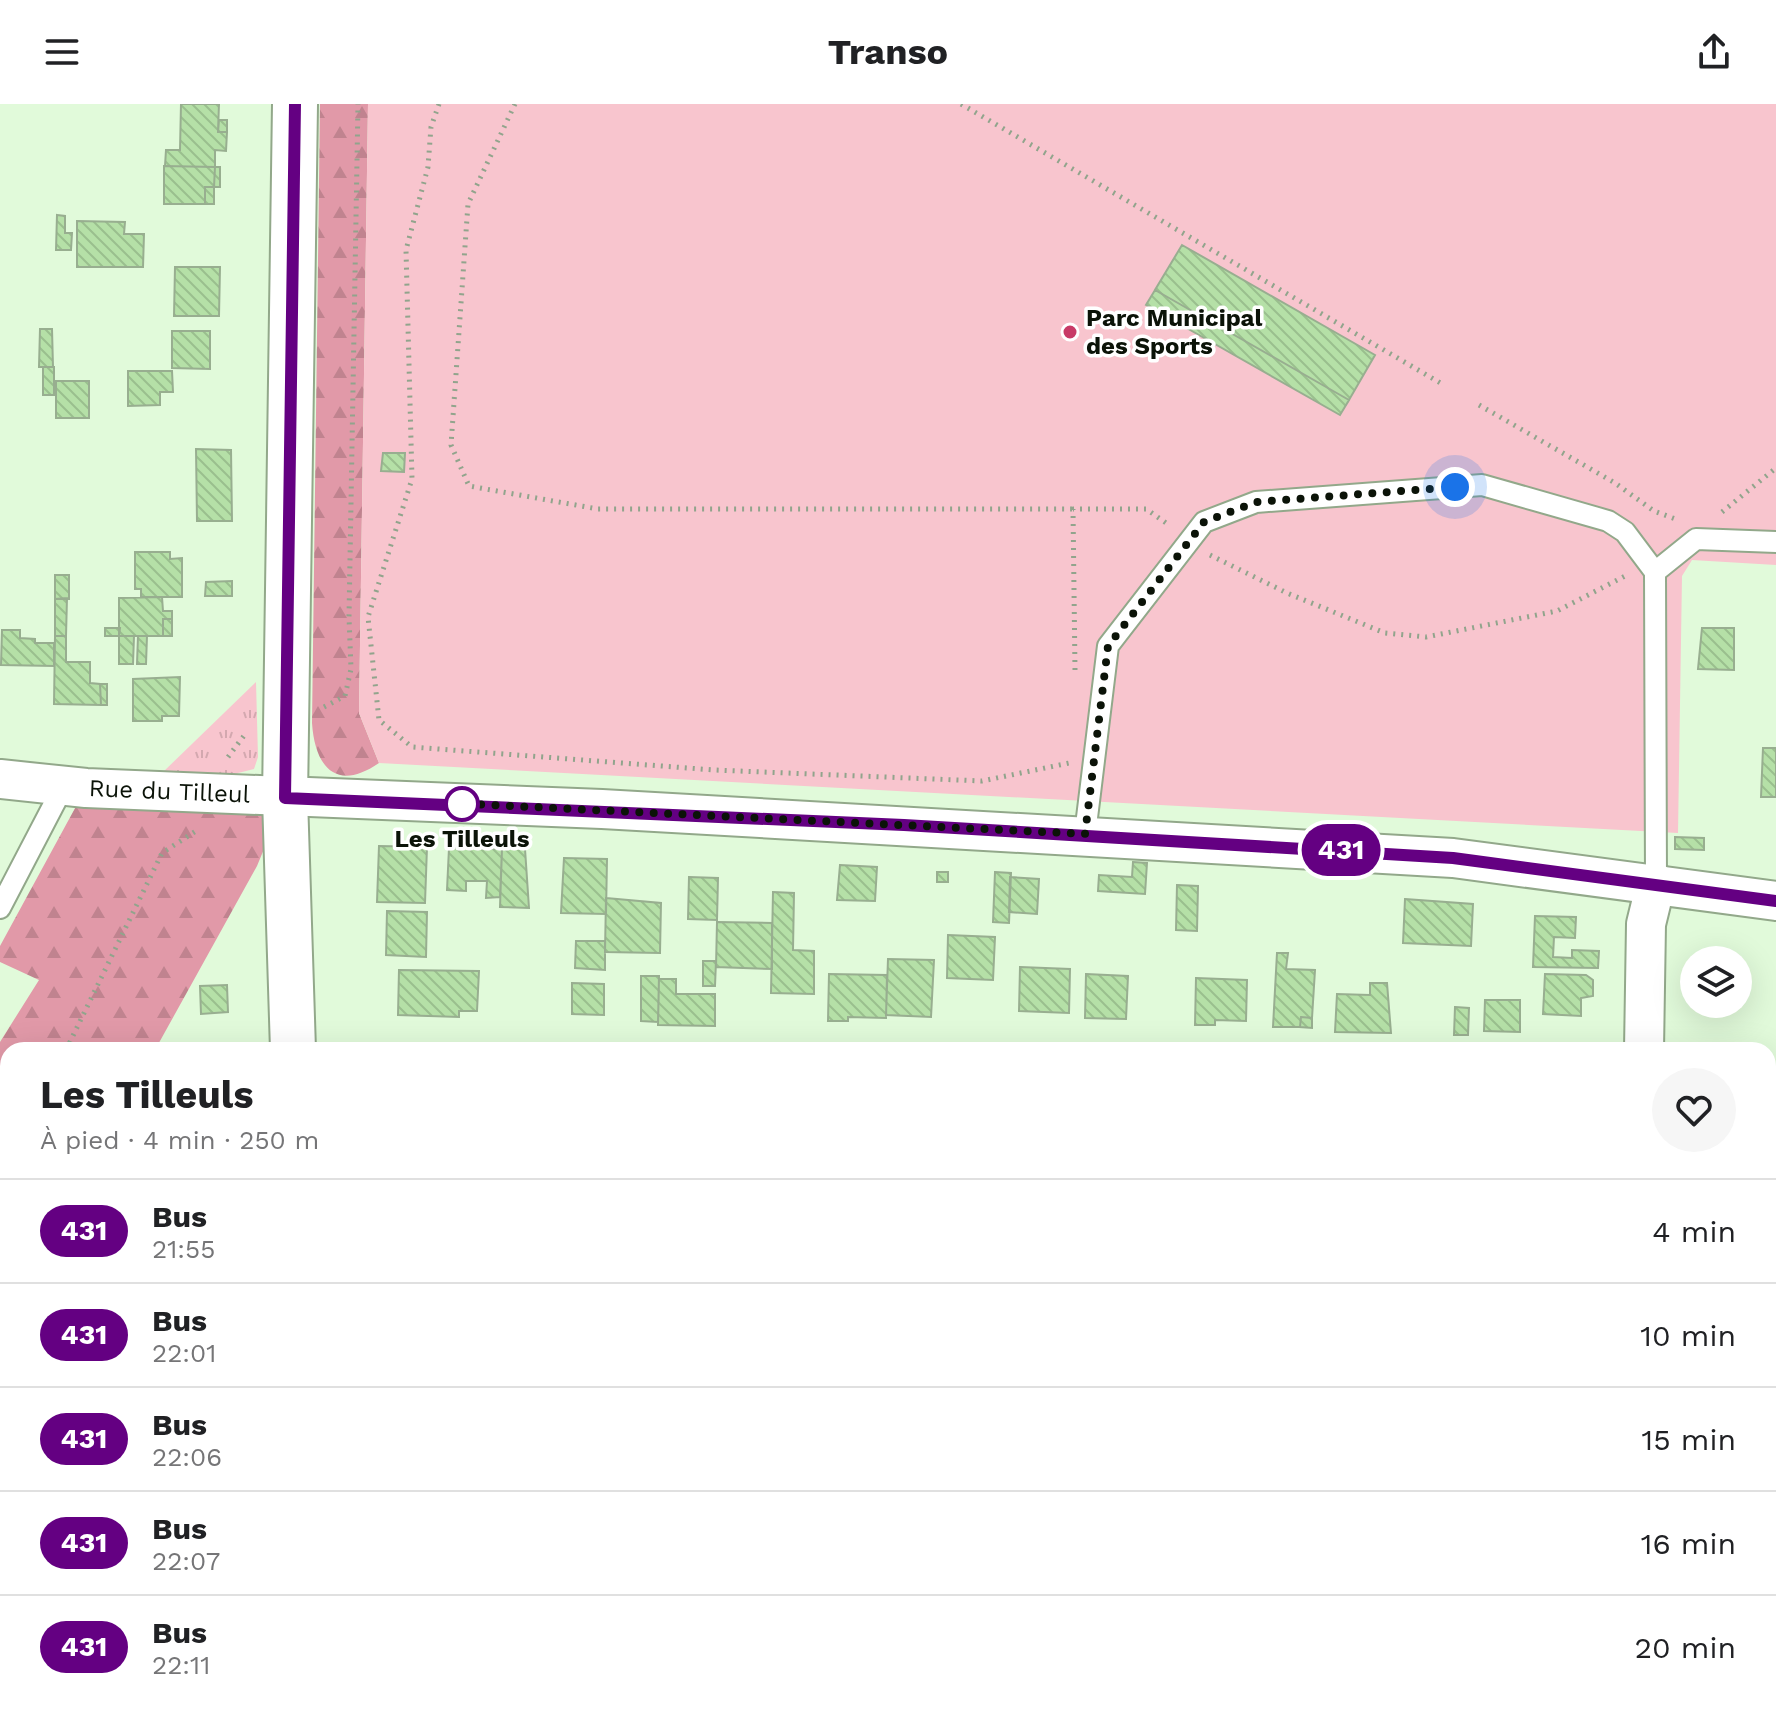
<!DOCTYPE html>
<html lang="fr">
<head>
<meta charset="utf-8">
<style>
  :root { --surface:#fff; --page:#f6f6f6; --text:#202124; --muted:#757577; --line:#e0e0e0 }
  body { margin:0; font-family:"Work Sans",sans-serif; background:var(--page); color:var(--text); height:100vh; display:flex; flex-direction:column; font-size:30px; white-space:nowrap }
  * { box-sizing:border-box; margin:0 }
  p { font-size:26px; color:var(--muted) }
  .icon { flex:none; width:44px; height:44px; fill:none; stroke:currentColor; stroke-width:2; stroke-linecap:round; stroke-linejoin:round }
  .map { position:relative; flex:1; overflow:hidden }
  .panel { position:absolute; left:0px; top:938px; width:1776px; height:674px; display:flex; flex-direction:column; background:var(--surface); border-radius:24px 24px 0 0; box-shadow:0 8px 32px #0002 }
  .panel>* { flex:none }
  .badge { padding:0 16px; border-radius:26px; font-size:28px; line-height:52px }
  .tools { position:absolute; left:1680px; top:842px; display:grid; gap:16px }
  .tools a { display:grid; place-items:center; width:72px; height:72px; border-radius:50%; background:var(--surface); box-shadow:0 8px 32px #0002; font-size:40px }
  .you { position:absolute; width:40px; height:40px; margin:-20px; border:6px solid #fff; border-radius:50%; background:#1a73e8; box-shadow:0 0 0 12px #1a73e833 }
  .map>.badge { position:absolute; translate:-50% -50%; box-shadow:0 0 0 4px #fff }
  .round { display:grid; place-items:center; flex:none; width:84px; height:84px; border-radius:42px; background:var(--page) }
  .overview { display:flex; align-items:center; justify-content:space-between; height:136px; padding:0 40px }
  h1 { font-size:38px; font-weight:700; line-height:60px }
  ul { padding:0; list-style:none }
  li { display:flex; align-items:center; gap:24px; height:104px; padding:0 40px; border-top:2px solid var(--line) }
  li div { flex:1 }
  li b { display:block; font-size:30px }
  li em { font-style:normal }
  li .badge { min-width:88px; font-weight:700; text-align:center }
  header { display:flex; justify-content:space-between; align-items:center; height:104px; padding:0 40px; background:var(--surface); font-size:36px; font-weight:700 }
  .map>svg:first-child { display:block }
  .grass { fill:url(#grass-tufts) }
  .forest { fill:url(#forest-firs) }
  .pitch { fill:#f8c5ce }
  .building { fill:url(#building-back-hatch); stroke:#98ae90; stroke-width:2 }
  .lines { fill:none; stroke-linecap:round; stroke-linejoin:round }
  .lane-casing { stroke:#92a88a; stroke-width:24 }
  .street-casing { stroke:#92a88a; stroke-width:42 }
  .secondary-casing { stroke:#92a88a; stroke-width:48 }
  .path { stroke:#91a48c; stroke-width:5; stroke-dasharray:2 6; stroke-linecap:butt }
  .lane { stroke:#fff; stroke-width:20 }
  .street { stroke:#fff; stroke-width:38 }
  .secondary { stroke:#fff; stroke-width:44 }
  .line-casing { stroke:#fff; stroke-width:18 }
  .line { stroke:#640082; stroke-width:12 }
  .walk { stroke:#0b1308; stroke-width:8; stroke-dasharray:0 14.4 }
  .poi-dot { fill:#c83a67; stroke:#fff; stroke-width:3 }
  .stop-dot { fill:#fff; stroke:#640082; stroke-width:4 }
  .labels { text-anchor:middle; stroke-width:7; stroke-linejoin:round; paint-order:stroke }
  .poi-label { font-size:24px; font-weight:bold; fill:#0b1308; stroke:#fff; text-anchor:start }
  .street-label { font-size:24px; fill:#0b1308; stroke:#fff }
  .stop-label { font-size:24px; font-weight:bold; fill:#0b1308; stroke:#fff }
</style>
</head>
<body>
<header><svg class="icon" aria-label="menu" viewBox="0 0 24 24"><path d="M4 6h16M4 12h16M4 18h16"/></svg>Transo<svg class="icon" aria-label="share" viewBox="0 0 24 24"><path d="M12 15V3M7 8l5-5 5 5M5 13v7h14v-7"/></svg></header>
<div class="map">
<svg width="1776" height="1611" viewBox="0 0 1776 1611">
  <defs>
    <pattern id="grass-tufts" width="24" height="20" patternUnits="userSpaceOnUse" patternTransform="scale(2)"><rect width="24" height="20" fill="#f8c5ce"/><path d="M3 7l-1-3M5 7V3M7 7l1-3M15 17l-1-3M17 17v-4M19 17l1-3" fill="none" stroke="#d3a8af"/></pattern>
    <pattern id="forest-firs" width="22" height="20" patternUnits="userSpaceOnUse" patternTransform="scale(2)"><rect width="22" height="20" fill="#e199a8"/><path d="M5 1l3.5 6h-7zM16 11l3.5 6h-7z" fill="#c0838f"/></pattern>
    <pattern id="building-back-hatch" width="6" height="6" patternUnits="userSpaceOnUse" patternTransform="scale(2)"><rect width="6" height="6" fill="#b5e0a7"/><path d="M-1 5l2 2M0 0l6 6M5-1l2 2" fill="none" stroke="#9abf8e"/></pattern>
  </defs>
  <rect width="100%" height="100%" fill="#e1fada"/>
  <path class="grass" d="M256,578L258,653L254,665L226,672L162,669Z"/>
  <path class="forest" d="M320,0H368L359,609L379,659C337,688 315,664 312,619Z
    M86,684L285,694L257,762L155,946H8L7,1212L0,1208V938L39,876L0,858V842Z"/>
  <path class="pitch" d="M368,0H1776V461L1692,456L1682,472L1678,729L379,659L359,609Z"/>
  <path class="building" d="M181,0H219L218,28H227L226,47L215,46V63L165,62L166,46H180Z
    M219,16H227V28H218Z
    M164,62L215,63L214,83H205V100H164Z
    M215,63H220V83H214Z
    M205,83H214V100H205Z
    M57,111L65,112V129H72L71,146H56Z
    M77,117L125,118L124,130H144L143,163H77Z
    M1182,141L1375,251L1349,296L1155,186Z
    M175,163H220L219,212H174Z
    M1155,186L1349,296L1340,311L1146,201Z
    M40,225H52L53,263H39Z
    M172,227H210V265L172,264Z
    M43,263H54V291H43Z
    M128,267H172L173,288H160V301L128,302Z
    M56,277H89V314H56Z
    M196,345L231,346L232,417H197Z
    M383,349H405L404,368L381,367Z
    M135,448H170V455L182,454V493H141V485H135Z
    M55,471H69V495H55Z
    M232,477V492H205L206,478Z
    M162,493L163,507H172V515H163V532H119V494Z
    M67,494L66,532H55V495Z
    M163,515H172V532H163Z
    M105,524H120L119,532H105Z
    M1702,524H1734V566L1698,565Z
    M2,526H20V534L35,535V539H54V562L1,561Z
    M55,532H66V558H90V579L100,580L101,601L54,600Z
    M119,532H134L133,560H119Z
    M138,532H147L146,560H137Z
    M180,573L179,612H162V617H133V575Z
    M100,580H107V601H101Z
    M1763,644H1776V693H1761Z
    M1675,733L1704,734V746L1675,745Z
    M379,742L427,743L425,799L377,798Z
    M449,744L502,745L500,793L486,794L487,777H466V787L447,786Z
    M502,745H525L529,804L500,803Z
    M564,754L607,755L606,810L561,809Z
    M1133,758L1147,759L1145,790L1098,787L1099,771L1132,773Z
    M840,761L877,763L875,797L837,796Z
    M937,768H948V778H937Z
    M995,768L1011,769L1009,819L993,818Z
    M689,773L718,774L717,816L688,815Z
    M1010,773L1039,775L1037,810L1009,808Z
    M1177,781L1198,782L1197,827L1176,826Z
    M773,788L794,789L793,846L814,847V890L771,889Z
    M606,794L661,799L660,849L605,848Z
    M1405,795L1473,800L1471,842L1403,839Z
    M387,807L427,808L426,853L386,851Z
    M1535,812L1576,813L1575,834L1554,833L1553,853L1572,854V846L1599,847L1598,864L1533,863Z
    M717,818L772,819V865L716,863Z
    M948,831L995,833L993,876L947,874Z
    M576,837H605V866L575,864Z
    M1277,849H1288L1286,865L1315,866L1312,914L1301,913L1300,923H1273Z
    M888,855L934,856L931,913L886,911Z
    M703,857H716L715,882H703Z
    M1020,863L1070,865L1069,909L1019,907Z
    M399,866L479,867L477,907H459V913L398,911Z
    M829,870L887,871L886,914L848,913V917H828Z
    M1086,870L1128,872L1126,915L1085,914Z
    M1545,870L1586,871L1593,876V892L1581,894V912L1543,910Z
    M641,872H659L658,918L641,917Z
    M1196,874L1247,876L1246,917L1215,916V921H1195Z
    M659,875H676V890H715V922L658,921Z
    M572,879L604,880V911L572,910Z
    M1370,879H1387L1391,929L1335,928L1337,890L1370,891Z
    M227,881L228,908L201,910L200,882Z
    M1485,896H1520V928L1484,927Z
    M1455,903L1469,904L1468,931H1454Z
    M1301,913L1312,914V924L1300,923Z
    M1768,1063H1776V1077H1768Z
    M1768,1126H1776V1162L1768,1161Z
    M1769,1250H1776V1302H1769Z
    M8,1287V1342H0V1288Z
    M1771,1376H1776V1439H1773Z
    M1774,1439L1776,1443V1465L1768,1449V1440Z
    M1768,1449L1776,1465V1479L1768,1483Z
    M1776,1579V1611H1774L1768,1599V1582Z
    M0,1594L4,1599L8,1596V1604H14L16,1611H0Z
    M409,1604H454V1611H410Z
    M762,1604H815L809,1611H770Z
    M841,1604H880L873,1611H849Z
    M1464,1604H1484L1487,1611H1467Z
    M1499,1604H1536L1539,1611H1503Z
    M1640,1604H1671L1675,1611H1633Z"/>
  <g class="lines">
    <defs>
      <path id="lane" d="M1655,468L1696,435L1776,438
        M1085,730L1108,542L1204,418L1256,398L1482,381L1608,417L1625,428L1655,468L1656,779
        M0,804L64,681"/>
      <g id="street">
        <path id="s1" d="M0,675L86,684L602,705L1453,754L1776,797"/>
        <path d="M1644,946L1646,820L1656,779"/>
        <path d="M1768,1208H1776"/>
        <path d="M964,1611L971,1604"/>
      </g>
      <path id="secondary" d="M293,946L285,694L295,0
        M338,1604L339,1611"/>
    </defs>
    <use href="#lane" class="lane-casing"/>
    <use href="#street" class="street-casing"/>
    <use href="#secondary" class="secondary-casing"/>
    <path class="path" d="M439,0L431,23L428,63L406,146L412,375L368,513L379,616L412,643L714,666L982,677L1069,659
      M515,0L468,100L451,341L469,382L598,405H1073
      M961,0L1444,281
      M1479,301L1615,379L1654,407L1678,416
      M1722,408L1776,364
      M1210,451L1287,489L1385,529L1426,533L1557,507L1627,471
      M1075,566L1073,405H1146L1169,421
      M324,603L345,592L351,565L349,513L358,0
      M228,653L246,629
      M66,946L162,749L199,725
      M0,1073L8,1058"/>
    <use href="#lane" class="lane"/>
    <use href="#street" class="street"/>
    <use href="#secondary" class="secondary"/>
  </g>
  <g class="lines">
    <defs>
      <path id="line" d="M295,0L285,694L904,721L1453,754L1776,797"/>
    </defs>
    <use href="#line" class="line-casing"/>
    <use href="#line" class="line"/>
    <path class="walk" d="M462,700L450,699L1085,730L1108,542L1204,418L1256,398L1455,383"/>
  </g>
  <circle class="poi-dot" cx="1070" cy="228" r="8"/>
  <circle class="stop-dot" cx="462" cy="700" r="16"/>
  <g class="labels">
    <g class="poi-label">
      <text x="1086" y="222">Parc Municipal<tspan x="1086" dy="28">des Sports</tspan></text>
    </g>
    <g class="street-label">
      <text dy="8" stroke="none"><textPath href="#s1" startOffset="170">Rue du Tilleul</textPath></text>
    </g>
    <g class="stop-label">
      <text x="462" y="743">Les Tilleuls</text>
    </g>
  </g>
</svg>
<div class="tools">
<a><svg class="icon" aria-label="layers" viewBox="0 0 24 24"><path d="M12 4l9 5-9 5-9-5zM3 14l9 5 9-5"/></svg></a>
</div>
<div class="you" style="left:1455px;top:383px"></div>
<b class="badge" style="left:1341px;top:746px;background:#640082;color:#fff">431</b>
<section class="panel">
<div class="overview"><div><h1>Les Tilleuls</h1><p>À pied · 4 min · 250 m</p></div><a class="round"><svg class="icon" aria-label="heart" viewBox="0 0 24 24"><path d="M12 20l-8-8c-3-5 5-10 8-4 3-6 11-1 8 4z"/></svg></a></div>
<ul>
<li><span class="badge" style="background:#640082;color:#fff">431</span><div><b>Bus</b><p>21:55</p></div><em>4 min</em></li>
<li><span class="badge" style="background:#640082;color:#fff">431</span><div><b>Bus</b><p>22:01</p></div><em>10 min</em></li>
<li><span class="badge" style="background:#640082;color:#fff">431</span><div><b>Bus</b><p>22:06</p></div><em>15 min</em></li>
<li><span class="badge" style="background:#640082;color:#fff">431</span><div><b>Bus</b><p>22:07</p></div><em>16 min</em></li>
<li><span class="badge" style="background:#640082;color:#fff">431</span><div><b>Bus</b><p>22:11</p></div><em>20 min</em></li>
</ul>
</section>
</div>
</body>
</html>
